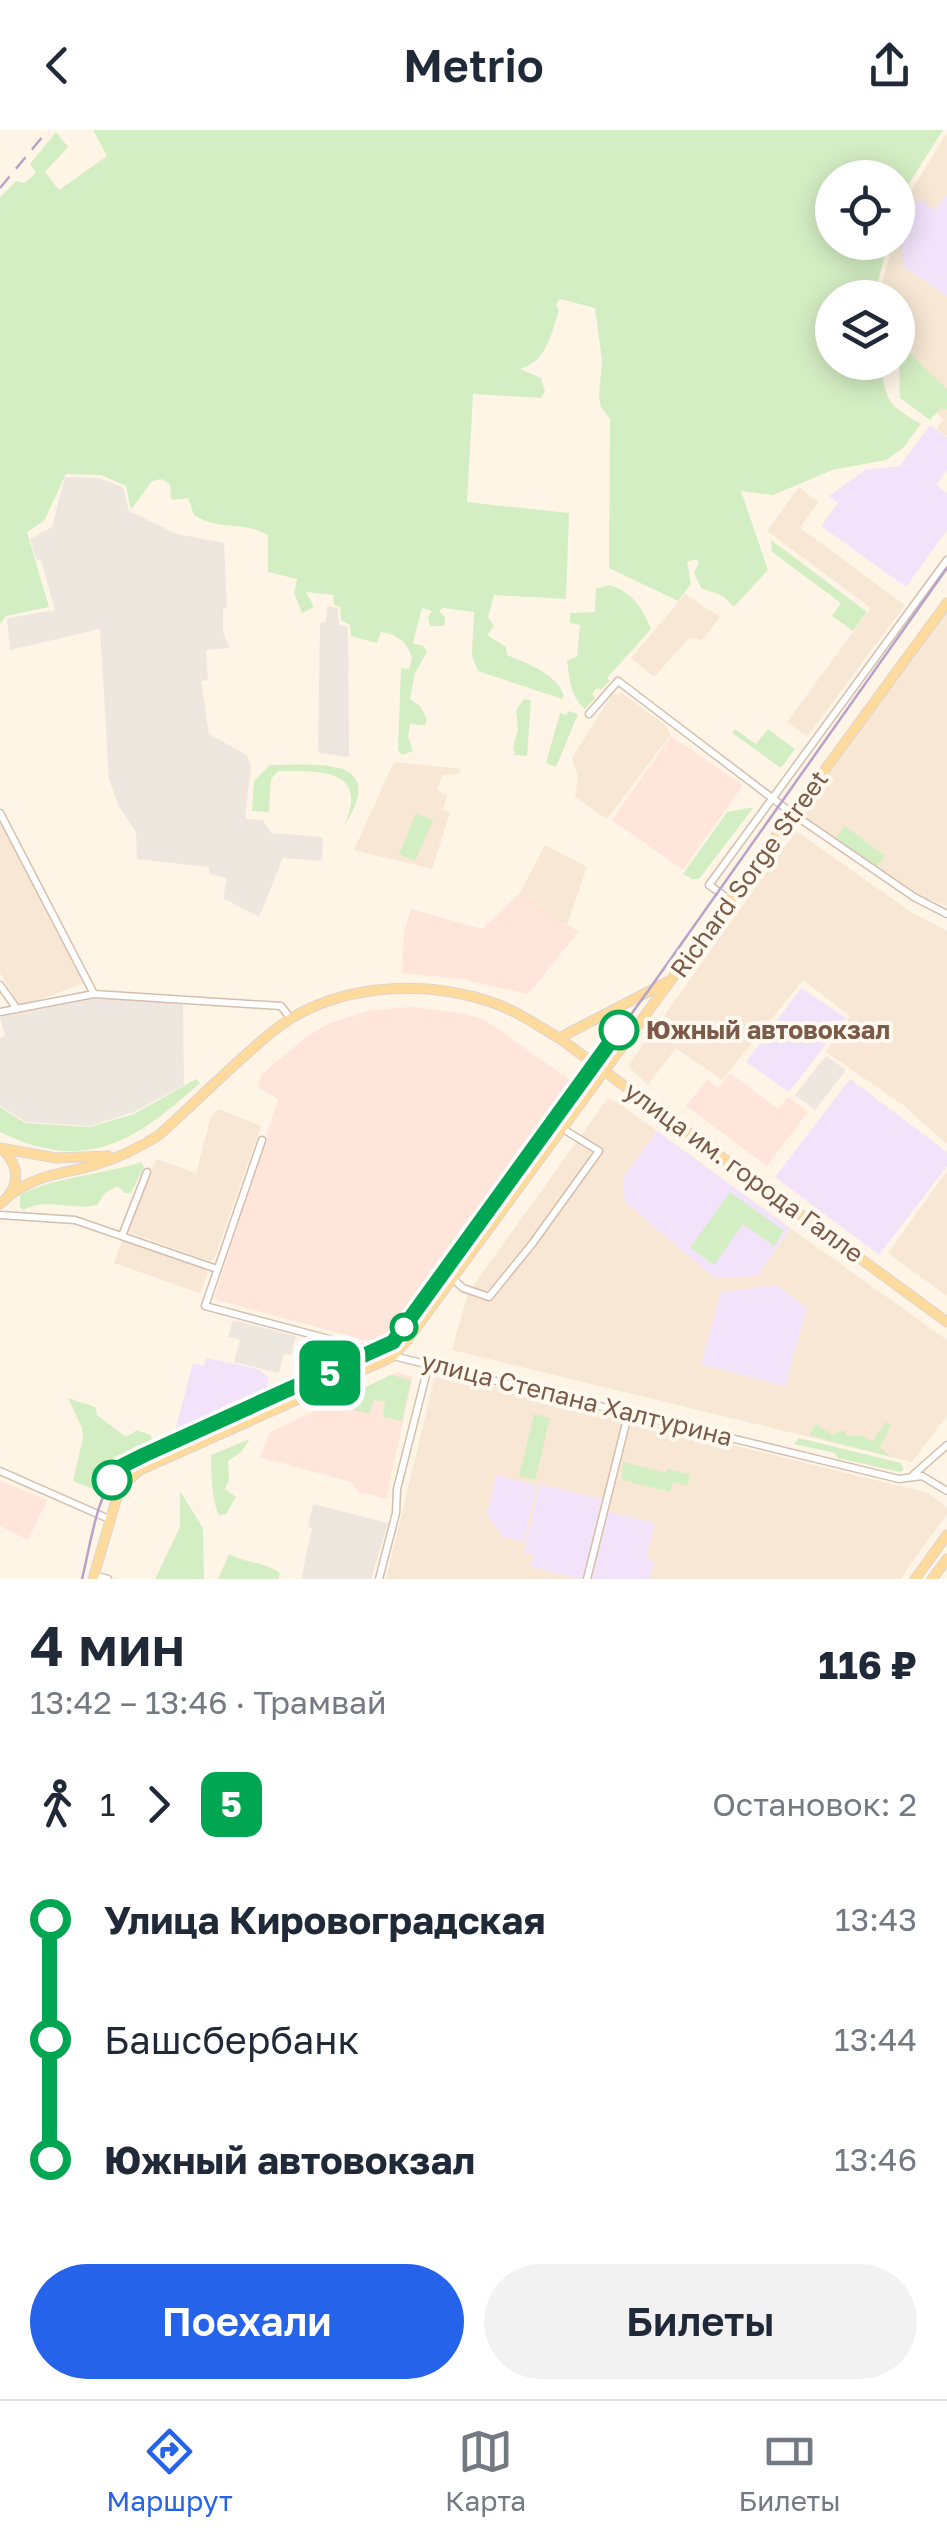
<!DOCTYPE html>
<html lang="ru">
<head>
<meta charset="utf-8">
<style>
  :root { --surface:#fff; --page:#f2f2f3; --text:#1f2937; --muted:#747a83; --line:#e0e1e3; --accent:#2563eb }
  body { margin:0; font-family:"Golos Text",sans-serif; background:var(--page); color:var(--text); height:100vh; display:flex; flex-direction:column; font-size:38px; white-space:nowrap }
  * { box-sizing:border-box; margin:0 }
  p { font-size:32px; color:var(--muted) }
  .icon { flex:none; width:55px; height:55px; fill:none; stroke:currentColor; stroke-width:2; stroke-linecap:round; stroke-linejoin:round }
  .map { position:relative; height:1449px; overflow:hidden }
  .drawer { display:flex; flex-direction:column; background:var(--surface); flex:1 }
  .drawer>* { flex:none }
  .badge { padding:0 20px; border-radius:15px; font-size:35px; line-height:65px }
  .controls { position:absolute; left:815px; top:30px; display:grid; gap:20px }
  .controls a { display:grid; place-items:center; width:100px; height:100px; border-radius:50%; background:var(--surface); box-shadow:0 5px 25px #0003; font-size:50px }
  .map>.badge { position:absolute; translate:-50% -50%; box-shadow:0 0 0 5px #fff }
  .legs { display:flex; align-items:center; gap:15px; height:110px; padding:0 30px; font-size:32px }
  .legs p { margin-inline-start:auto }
  .summary { display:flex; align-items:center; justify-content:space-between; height:170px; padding:0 30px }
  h1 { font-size:55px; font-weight:600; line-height:75px }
  .action { display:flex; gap:20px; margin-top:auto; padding:20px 30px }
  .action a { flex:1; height:115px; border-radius:60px; background:var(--accent); color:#fff; font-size:40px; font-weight:600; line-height:115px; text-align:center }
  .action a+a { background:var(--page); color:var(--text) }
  ul { padding:0 30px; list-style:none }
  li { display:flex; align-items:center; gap:35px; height:120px; font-size:38px }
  li i { display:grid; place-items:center; width:15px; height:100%; margin:0 12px; background:currentColor }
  li i::after { content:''; width:25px; height:25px; margin:-12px; border:8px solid; border-radius:50%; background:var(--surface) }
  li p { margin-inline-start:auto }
  li:first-child i { background:linear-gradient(#0000 50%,currentColor 0) }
  li:last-child i { background:linear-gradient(currentColor 50%,#0000 0) }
  header { display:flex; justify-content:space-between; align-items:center; height:130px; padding:0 30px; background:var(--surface); font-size:45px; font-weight:600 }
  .dock { display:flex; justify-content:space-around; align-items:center; height:140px; border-top:2px solid var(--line); background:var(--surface); font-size:28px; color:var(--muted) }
  .dock a { display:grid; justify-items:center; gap:5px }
  .dock .active { color:var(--accent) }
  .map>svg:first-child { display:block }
  .residential { fill:#f7e7d4 }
  .commercial { fill:#ffe5da }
  .industrial { fill:#eee7e0 }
  .education { fill:#f2e3fb }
  .green { fill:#d4eec3 }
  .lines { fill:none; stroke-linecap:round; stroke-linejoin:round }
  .minor-casing { stroke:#d4bead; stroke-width:9 }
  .major-casing { stroke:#ddd4cf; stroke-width:11 }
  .minor { stroke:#fff; stroke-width:6 }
  .major { stroke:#ffda9d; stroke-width:9 }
  .tram { stroke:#b8a2ca; stroke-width:2.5 }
  .rail { stroke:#b8a2ca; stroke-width:2.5; stroke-dasharray:15 10; stroke-linecap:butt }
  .line-1-casing { stroke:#fff; stroke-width:22 }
  .line-1 { stroke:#00a651; stroke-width:15 }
  .stop-1-dot { fill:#fff; stroke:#00a651; stroke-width:5 }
  .labels { text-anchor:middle; stroke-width:8; stroke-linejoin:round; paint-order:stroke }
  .street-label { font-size:25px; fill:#7b5a48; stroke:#fff9ef }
  .stop-label { font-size:25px; font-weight:bold; fill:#7b5a48; stroke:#fff9ef; text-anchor:start }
</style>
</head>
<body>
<header><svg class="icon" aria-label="back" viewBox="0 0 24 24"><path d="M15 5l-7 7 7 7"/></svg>Metrio<svg class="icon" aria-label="share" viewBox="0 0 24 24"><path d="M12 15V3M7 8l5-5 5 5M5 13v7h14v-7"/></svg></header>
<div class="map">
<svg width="947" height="1449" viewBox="0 0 947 1449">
  <rect width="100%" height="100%" fill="#fef5e6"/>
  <path class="residential" d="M947,3V306L937,299L943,289L915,257L905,211L908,173L880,161L893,113L898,112V95L904,72Z
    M799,357L818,372L800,398L905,475L807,607L787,592L871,478L767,401Z
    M685,464L720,487L702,510L689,508L654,547L631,528Z
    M947,482V776L921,766L799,685Z
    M622,563L664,594L671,604L607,689L575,667L578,648L572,628L612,565Z
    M394,632L461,639L459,644L442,645L437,660L447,665L443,679L450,683L432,739L354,720Z
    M0,693L84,853L20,877L0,843Z
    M796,701L911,782L947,801V1014L903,975L826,922L850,886L803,850L722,950L676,918L648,955L628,936Z
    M545,715L587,737L567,795L557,791L520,763Z
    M608,968L617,972L657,1001L623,1048L757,1146L790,1098L947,1210V1285L912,1332L452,1220L468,1163Z
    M218,979L261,996L215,1127L210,1131L126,1101L156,1029L196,1043L211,987Z
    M947,1041V1166L888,1123Z
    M123,1109L205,1138L208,1142L200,1163L114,1133Z
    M436,1242L928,1363L947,1378V1384L900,1449H386Z"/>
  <path class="commercial" d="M671,606L743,655L683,740L612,690Z
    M520,763L557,791L579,801L528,864L462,849L402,843L404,803L411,779L482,799Z
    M411,877L461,883L485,890L573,952L381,1212L375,1213L214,1169L278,969L258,957L261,945L306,907L330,893L372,880Z
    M730,943L778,979L788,967L808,982L767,1036L686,976L707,949L718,958Z
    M397,1242L413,1247L386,1369L364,1363L362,1366L351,1352L260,1327L270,1302Z
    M0,1351L47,1370L28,1410L0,1396Z"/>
  <path class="industrial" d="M65,347L99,348L123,357L129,381L177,404L224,413L227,477L223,479V502L230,518L206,520L208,550L201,551L209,604L247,625L251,636L245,689L263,690L271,703L323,707L322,731L283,728L259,787L223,768L227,748L209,744V737L137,729L136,702L118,675L109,649L100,499L10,520L7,488L55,480L41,430L36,429L30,409L52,397Z
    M327,476L338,478L339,494L348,497L349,627L320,623L318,620L320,493L326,492Z
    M104,867L183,872L184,955L134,982L90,996L26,992L0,976V908L5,905L0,887Z
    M826,926L846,940L815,980L795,965Z
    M233,1190L296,1206L291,1225L284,1224L279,1243L234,1232L240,1210L228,1207Z
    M313,1374L388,1393L371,1449H301L312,1398L308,1397Z"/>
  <path class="education" d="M947,64V166L903,136L901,93L919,68L935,80Z
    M930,295L947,307V340L936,355L947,363V400L906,457L821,396L838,373L829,366L865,340L900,336Z
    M801,858L846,888L789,962L746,932Z
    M850,949L947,1022V1036L879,1125L775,1047Z
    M657,1001L790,1098L757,1146L715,1148L625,1072L623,1048Z
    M776,1155L807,1178L785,1256L701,1234L721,1162Z
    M206,1228L258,1239L269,1248L263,1268L174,1305L193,1233L204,1236Z
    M496,1345L536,1355L524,1412L504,1407L487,1385Z
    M539,1354L602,1369L582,1449L531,1437L534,1425L524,1423Z
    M608,1382L655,1393L646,1428L654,1431L649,1449H592Z"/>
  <path class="green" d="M93,0H943L898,71V48H832V112L888,113L874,167L832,168V232L881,233C886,272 887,274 921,294L903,318L886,330L832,340L773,365L741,361L768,440L734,477L723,466L701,458L694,443L699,432L697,429L687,432L691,454L678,471L609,438L610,289L601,277L599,266L602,231L595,178L560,169L556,174L559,181C550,206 547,231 520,239L541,248L545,262L541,268L473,264L467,372L569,383L566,469L494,465L488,487L494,496L487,505L506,517L507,525C526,533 558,544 564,566L562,569L478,541L472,526L474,482L443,478L439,481L445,487L444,496H430L428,488L432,481L422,478L413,513L424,516L427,522L415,543L410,569L420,576L427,589L425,595L410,594L408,607L413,621L402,625L398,620L401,538L409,539L412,528C408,512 396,504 381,502L377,513L351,506L350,495L341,490L340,477L334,475L333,465L306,462L314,477L302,483L294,463L297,449L268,442V405C241,390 221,402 194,385L188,368L171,370L170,354L161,349L152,351L131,380L126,356L101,345L66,344L44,391L27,402L49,477L6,486L0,494V67L16,51L24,53L36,43L30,34L56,2L68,17L45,42L59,60L107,26Z
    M898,196L901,215L947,259V279L941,278L930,290L900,268Z
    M771,410L867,482L853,501L832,486L841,473L772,422Z
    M609,455C631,461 643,478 651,499L607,548L610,551L601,560L597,558L592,564L595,568L585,579C570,566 570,550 567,531L577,526L580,495L570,493V483L595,482L596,459Z
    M524,569L531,570L527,626L515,625L513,617L518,599L516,580Z
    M568,581L578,584L556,637L546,633L560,583L567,585Z
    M735,599L756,614L768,599L795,619L781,638L732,603Z
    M270,635C316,635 390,625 344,696C370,638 319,641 278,641L271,649L269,682L252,681L254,651Z
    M754,677L699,749H692L683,744L727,682Z
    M416,683L433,690L415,731L399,724Z
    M845,696L885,726L876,738L836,708Z
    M196,949L200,953C136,1010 87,1045 0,1002V977L25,993L90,997L134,984Z
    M141,1032L144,1037L131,1063H125L117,1056L105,1063L97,1075C71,1081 47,1067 23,1080L20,1077V1065C49,1048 106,1044 141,1032Z
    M730,1062L784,1101L774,1116L743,1094L714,1135L690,1118Z
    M391,1245L411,1250L402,1291L383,1287L385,1272L374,1270L370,1284L354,1280L360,1260Z
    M68,1268L95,1277L97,1285L126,1307L137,1300L151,1305L153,1314L111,1335L106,1346H100L95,1360L73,1351L83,1308L82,1298Z
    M534,1284L550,1288L535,1350L519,1346Z
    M886,1292L891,1295L880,1317L891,1327L809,1305L816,1294L832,1305L844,1300L847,1306H861L873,1311Z
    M799,1308L901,1333L904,1340L900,1342L837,1328L835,1323L794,1314Z
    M250,1309L241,1322L228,1331L229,1350L225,1359L236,1367L226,1384L219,1385C212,1372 211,1341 211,1325Z
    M623,1332L666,1343L667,1339L690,1344L687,1356L673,1352L670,1362L622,1350Z
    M180,1361L203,1398L204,1449H155L180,1397Z
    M229,1424C245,1433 264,1432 280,1443L278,1449H218Z"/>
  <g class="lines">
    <defs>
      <path id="minor" d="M589,584L618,551L793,684L914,767L947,784
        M0,683L94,864
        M730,770L709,755L947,430
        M0,855L17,879
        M0,882L94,864L281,876L291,889
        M262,1010L205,1176L393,1226L899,1349L922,1346L947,1361
        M0,1085L75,1090L217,1139
        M122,1106L147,1042
        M453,1149L463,1158L489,1167L532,1114L599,1021L563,999
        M0,1341L109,1389
        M912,1346L947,1315
        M94,1445L108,1449
        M379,1449L396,1383L397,1359L429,1233
        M587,1449L629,1281"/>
      <path id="major" d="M559,908L667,852
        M0,1018L56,1028L108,1026
        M9,1066C35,1045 61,1044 92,1036C116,1029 139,1018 159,1005C197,971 233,934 272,902C332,853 421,849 491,872C515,880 537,895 559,908L947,1192
        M0,1074C20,1058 21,1037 3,1020
        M93,1449L119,1360L138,1341L379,1233L393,1226L408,1209L947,473
        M915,1449L947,1405
        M932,1449L947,1429"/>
    </defs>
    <use href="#minor" class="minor-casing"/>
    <use href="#major" class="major-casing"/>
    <use href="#minor" class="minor"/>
    <use href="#major" class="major"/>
    <path class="tram" d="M82,1449C91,1414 96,1362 122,1336L393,1213L648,861L947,438"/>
    <path class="rail" d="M0,58L48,0"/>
  </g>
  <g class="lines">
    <defs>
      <path id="line-1" d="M112,1350L122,1336L144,1325L393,1212L619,900"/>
    </defs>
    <use href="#line-1" class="line-1-casing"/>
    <use href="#line-1" class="line-1"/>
  </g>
  <g class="stop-1-dot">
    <circle cx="619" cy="900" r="18"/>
    <circle cx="404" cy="1197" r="12"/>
    <circle cx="112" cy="1350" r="18"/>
  </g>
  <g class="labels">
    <g class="street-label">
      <text transform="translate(749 744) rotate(-54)" y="9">Richard Sorge Street</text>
      <text transform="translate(744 1042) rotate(36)" y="9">улица им. города Галле</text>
      <text transform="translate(577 1269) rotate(14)" y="9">улица Степана Халтурина</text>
    </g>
    <g class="stop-label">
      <text x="646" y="909">Южный автовокзал</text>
    </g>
  </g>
</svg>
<div class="controls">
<a><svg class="icon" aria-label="locate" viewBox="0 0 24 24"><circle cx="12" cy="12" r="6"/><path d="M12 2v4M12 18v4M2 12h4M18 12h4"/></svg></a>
<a><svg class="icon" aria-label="layers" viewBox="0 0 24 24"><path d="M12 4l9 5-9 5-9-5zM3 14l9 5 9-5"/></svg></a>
</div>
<b class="badge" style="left:330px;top:1243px;background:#00a651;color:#fff">5</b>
</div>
<section class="drawer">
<div class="summary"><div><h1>4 мин</h1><p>13:42 – 13:46 · Трамвай</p></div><b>116 ₽</b></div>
<div class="legs"><svg class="icon" aria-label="walk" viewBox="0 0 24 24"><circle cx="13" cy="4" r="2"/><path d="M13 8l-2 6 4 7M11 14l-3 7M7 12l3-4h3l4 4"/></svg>1<svg class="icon" aria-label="forward" viewBox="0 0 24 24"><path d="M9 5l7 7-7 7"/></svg><b class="badge" style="background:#00a651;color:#fff">5</b><p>Остановок: 2</p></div>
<ul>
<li><i style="color:#00a651"></i><b>Улица Кировоградская</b><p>13:43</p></li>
<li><i style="color:#00a651"></i><span>Башсбербанк</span><p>13:44</p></li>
<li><i style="color:#00a651"></i><b>Южный автовокзал</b><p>13:46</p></li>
</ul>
<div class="action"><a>Поехали</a><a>Билеты</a></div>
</section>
<nav class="dock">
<a class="active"><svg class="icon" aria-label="directions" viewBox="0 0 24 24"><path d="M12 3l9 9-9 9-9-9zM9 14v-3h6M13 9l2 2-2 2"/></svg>Маршрут</a>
<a><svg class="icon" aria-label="map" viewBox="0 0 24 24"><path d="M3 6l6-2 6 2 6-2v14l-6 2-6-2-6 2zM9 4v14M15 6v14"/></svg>Карта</a>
<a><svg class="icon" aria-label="tickets" viewBox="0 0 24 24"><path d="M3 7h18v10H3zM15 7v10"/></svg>Билеты</a>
</nav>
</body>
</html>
